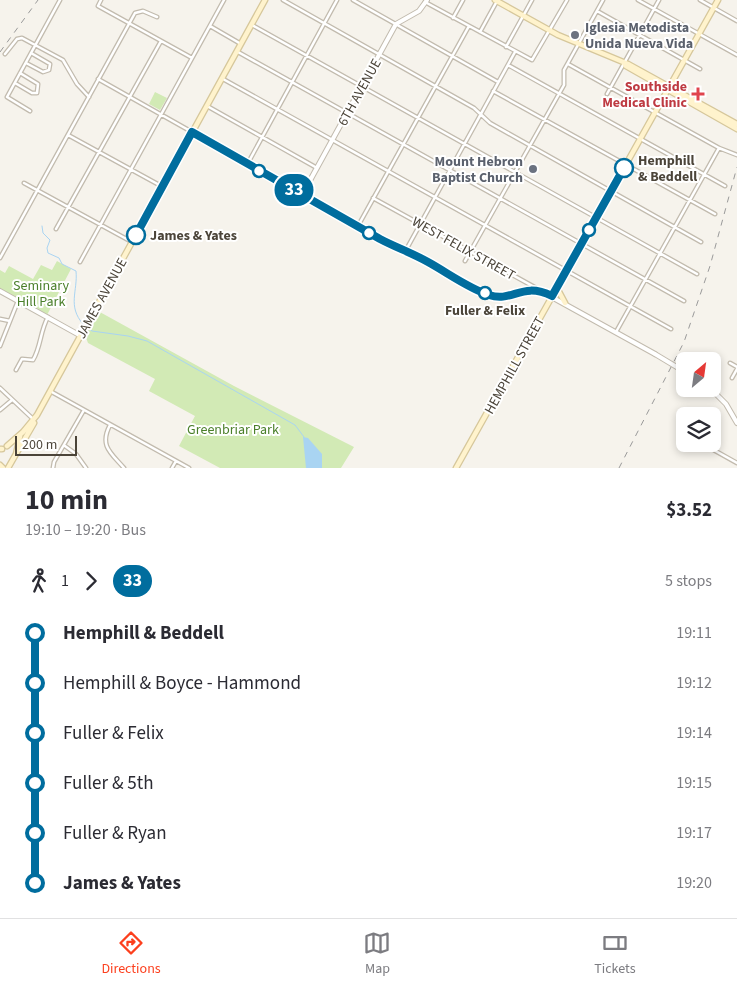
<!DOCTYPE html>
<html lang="en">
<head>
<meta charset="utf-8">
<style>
  :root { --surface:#fff; --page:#f7f7f7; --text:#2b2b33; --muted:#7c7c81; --line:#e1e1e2; --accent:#fc3f1d }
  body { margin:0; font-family:"Source Sans 3",sans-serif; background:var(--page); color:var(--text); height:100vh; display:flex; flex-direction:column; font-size:19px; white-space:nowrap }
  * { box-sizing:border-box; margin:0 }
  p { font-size:16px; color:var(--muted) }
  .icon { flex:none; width:28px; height:28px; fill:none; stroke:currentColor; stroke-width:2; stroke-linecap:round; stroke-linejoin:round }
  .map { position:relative; height:468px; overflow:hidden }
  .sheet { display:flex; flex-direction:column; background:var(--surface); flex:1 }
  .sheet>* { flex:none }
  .badge { padding:0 10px; border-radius:16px; font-size:18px; line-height:32px }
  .needle { width:32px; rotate:29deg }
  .buttons { position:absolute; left:676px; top:352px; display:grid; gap:10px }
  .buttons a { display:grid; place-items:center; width:45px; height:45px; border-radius:8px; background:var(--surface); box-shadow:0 2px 8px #0003; font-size:25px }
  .scale { position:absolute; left:15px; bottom:12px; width:62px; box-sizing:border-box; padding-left:5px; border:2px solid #4b4439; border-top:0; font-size:14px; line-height:18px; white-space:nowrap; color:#4b4439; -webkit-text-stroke:4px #fff; paint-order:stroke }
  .map>.badge { position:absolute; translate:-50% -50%; box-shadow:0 0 0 2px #fff }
  .legs { display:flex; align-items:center; gap:8px; height:55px; padding:0 25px; font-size:16px }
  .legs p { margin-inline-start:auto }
  .overview { display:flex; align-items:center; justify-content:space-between; height:85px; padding:0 25px }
  h1 { font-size:28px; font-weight:700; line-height:38px }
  ul { padding:0 25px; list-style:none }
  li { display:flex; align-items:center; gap:18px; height:50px; font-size:19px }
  li i { display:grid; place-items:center; width:8px; height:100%; margin:0 6px; background:currentColor }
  li i::after { content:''; width:12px; height:12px; margin:-6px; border:4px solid; border-radius:50%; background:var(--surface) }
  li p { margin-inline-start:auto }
  li:first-child i { background:linear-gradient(#0000 50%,currentColor 0) }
  li:last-child i { background:linear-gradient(currentColor 50%,#0000 0) }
  .menu { display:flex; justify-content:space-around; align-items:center; height:70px; border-top:1px solid var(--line); background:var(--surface); font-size:14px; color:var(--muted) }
  .menu a { display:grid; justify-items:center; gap:2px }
  .menu .selected { color:var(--accent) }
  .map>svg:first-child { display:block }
  .green { fill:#d2eab5 }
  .water { fill:#a9d4f2 }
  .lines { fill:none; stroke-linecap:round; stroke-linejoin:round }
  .stream { stroke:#a9d4f2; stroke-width:1 }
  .minor-casing { stroke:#c2bbae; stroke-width:5 }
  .tertiary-casing { stroke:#c2bbae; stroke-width:6 }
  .secondary-casing { stroke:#d6c79b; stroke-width:7 }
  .minor { stroke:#fff; stroke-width:2.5 }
  .tertiary { stroke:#fff; stroke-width:4 }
  .secondary { stroke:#fff3cd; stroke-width:4.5 }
  .rail { stroke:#9a9a9a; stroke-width:1; stroke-dasharray:6 6; stroke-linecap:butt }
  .tertiary-bridge-casing { stroke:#c2bbae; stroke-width:6; stroke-linecap:butt }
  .tertiary-bridge { stroke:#fff; stroke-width:4 }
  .line-1-casing { stroke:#fff; stroke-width:11 }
  .line-1 { stroke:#006d9e; stroke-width:8 }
  .worship-dot { fill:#6b7280; stroke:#fff; stroke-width:2 }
  .health-dot { fill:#e0444e; stroke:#fff; stroke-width:2 }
  .stop-1-dot { fill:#fff; stroke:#006d9e; stroke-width:2.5 }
  .labels { text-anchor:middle; stroke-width:4; stroke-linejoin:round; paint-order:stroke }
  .worship-label { font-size:14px; font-weight:bold; fill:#5b616d; stroke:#fff; text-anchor:start }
  .health-label { font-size:14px; font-weight:bold; fill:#be3a42; stroke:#fff; text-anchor:end }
  .street-label { font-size:14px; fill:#4b4439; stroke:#fff }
  .stop-label { font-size:14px; font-weight:bold; fill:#4b4439; stroke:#fff; text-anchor:start }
  .park-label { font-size:14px; fill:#4a7f2a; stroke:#fff }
</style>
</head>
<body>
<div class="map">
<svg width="737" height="468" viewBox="0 0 737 468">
  <rect width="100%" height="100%" fill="#f6f3ec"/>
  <path class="green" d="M155,92L167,98L160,110L149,104Z
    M57,261L71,269L47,315L0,289V270L5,273L9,266L33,279L41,265L52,270Z
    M98,311L234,386L354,447L341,468H220L179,446L195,416L149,391L155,379L88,343L85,335Z"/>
  <path class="water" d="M303,437L308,438L322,454V468H306Z"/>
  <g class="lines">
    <path class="stream" d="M42,226L43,233L50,240L47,248L48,253L59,258L62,264L76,271C78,291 67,306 83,324
      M88,328L92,331L128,336L147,341L295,425L304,437"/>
    <defs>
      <path id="minor" d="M101,0L98,6L192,58
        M283,0L474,108L490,123L701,242
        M353,0L498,82
        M638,0L737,55
        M700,0L737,21
        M425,2L532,60L567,0
        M597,11L700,69
        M453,18L463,0
        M252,25L697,274
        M210,26L241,44
        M480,32L497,1
        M506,47L532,0
        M238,52L684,301
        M5,54L17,39L22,38L63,60L77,84L89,97
        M26,63L43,72L49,70L50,64L31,53
        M568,64L719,148L737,155
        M508,65L725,186
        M98,79L192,132
        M223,79L671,329
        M15,83L32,93H37L38,84L20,73
        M493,91L715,214
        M607,94L659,0
        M207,106L317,168
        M30,111L7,97L60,0
        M68,135L163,187
        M248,163L337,0
        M24,183L132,242
        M373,198L538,289
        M358,226L469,26
        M56,229L161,41
        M406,250L515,52
        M0,258L135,13L143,11L157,17
        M465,261L564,85V70L603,0
        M80,262L224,0
        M0,319L10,321
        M616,332L719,148
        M0,346L18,301
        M730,363L737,367
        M16,370L22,359L33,360C41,347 40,331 48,317
        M732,378L737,369
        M0,388L33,419
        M50,391L189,468
        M0,410L12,400
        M110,425C99,446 111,453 124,468
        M680,431L685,434
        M703,444L737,463
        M65,446L76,454L86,468
        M53,468L54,462L84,410
        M172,468L176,461"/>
      <path id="tertiary" d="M192,132L380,239L406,250L491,296L508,295L527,289L539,290L655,354
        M302,195L396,24L419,11L427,0
        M0,291L81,336
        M711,389L726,404L737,423"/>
      <path id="secondary" d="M495,0L558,35L628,64L737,124
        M624,63L626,66L737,129
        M557,288L565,303
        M7,446L23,432L37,415L265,0
        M0,449H2
        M16,454L34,423
        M0,465L3,468
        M8,468L16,454L20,436
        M456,468L718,0"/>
    </defs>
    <use href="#minor" class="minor-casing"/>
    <use href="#tertiary" class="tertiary-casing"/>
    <use href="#secondary" class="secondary-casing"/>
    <use href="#minor" class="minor"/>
    <use href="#tertiary" class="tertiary"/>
    <use href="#secondary" class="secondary"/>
    <path class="rail" d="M0,52L38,0
      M619,468L684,342L710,266L737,167"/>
    <defs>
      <path id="tertiary-bridge" d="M655,354L685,372"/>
    </defs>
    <use href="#tertiary-bridge" class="tertiary-bridge-casing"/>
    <use href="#tertiary-bridge" class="tertiary-bridge"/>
  </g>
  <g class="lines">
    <defs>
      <path id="line-1" d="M136,235L192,132L380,239C395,247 412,253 428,262C448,273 468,288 489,295C513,303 521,281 552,296L624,168"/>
    </defs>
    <use href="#line-1" class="line-1-casing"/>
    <use href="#line-1" class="line-1"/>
  </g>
  <g class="worship-dot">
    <circle cx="575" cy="35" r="5"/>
    <circle cx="533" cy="169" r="5"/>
  </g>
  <path class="health-dot" d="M695.5 86.5h5v5h5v5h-5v5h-5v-5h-5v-5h5z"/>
  <g class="stop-1-dot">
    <circle cx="624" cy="168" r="9"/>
    <circle cx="259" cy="171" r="6"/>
    <circle cx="589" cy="230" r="6"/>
    <circle cx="369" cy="233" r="6"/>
    <circle cx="136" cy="235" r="9"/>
    <circle cx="485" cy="293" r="6"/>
  </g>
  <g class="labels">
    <g class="worship-label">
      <text x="585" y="32">Iglesia Metodista<tspan x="585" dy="16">Unida Nueva Vida</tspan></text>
      <text x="523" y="166" text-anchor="end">Mount Hebron<tspan x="523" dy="16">Baptist Church</tspan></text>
    </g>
    <g class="health-label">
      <text x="687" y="91">Southside<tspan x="687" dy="16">Medical Clinic</tspan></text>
    </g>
    <g class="street-label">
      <text transform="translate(359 92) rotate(-61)" y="5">6TH AVENUE</text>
      <text transform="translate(464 248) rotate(29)" y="5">WEST FELIX STREET</text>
      <text transform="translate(101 298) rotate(-61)" y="5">JAMES AVENUE</text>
      <text transform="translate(514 365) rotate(-61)" y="5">HEMPHILL STREET</text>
    </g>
    <g class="stop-label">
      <text x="638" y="165">Hemphill<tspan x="638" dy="16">&amp; Beddell</tspan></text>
      <text x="150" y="240">James &amp; Yates</text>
      <text x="485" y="315" text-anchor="middle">Fuller &amp; Felix</text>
    </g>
    <g class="park-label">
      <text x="41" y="290">Seminary<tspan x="41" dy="16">Hill Park</tspan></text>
      <text x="233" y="434">Greenbriar Park</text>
    </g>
  </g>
</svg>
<div class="buttons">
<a><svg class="needle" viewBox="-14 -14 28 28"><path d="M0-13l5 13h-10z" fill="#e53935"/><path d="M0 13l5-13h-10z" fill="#7c7c81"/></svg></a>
<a><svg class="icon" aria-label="layers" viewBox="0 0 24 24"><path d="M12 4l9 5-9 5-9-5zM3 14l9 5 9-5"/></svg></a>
</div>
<div class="scale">200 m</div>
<b class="badge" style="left:294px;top:190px;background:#006d9e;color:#fff">33</b>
</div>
<section class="sheet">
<div class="overview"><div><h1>10 min</h1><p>19:10 – 19:20 · Bus</p></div><b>$3.52</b></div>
<div class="legs"><svg class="icon" aria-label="walk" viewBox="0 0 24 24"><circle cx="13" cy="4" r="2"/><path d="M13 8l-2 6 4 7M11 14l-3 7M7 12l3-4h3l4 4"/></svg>1<svg class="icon" aria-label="forward" viewBox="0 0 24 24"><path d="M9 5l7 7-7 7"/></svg><b class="badge" style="background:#006d9e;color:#fff">33</b><p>5 stops</p></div>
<ul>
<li><i style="color:#006d9e"></i><b>Hemphill &amp; Beddell</b><p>19:11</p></li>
<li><i style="color:#006d9e"></i><span>Hemphill &amp; Boyce - Hammond</span><p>19:12</p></li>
<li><i style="color:#006d9e"></i><span>Fuller &amp; Felix</span><p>19:14</p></li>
<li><i style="color:#006d9e"></i><span>Fuller &amp; 5th</span><p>19:15</p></li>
<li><i style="color:#006d9e"></i><span>Fuller &amp; Ryan</span><p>19:17</p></li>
<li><i style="color:#006d9e"></i><b>James &amp; Yates</b><p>19:20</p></li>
</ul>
</section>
<nav class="menu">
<a class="selected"><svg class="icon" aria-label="directions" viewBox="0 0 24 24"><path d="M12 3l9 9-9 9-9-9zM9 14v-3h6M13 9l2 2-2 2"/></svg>Directions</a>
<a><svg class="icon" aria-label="map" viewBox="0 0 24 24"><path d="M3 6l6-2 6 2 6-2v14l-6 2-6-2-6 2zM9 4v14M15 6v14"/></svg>Map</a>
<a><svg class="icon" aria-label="tickets" viewBox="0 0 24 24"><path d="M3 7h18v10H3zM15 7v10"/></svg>Tickets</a>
</nav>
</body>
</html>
